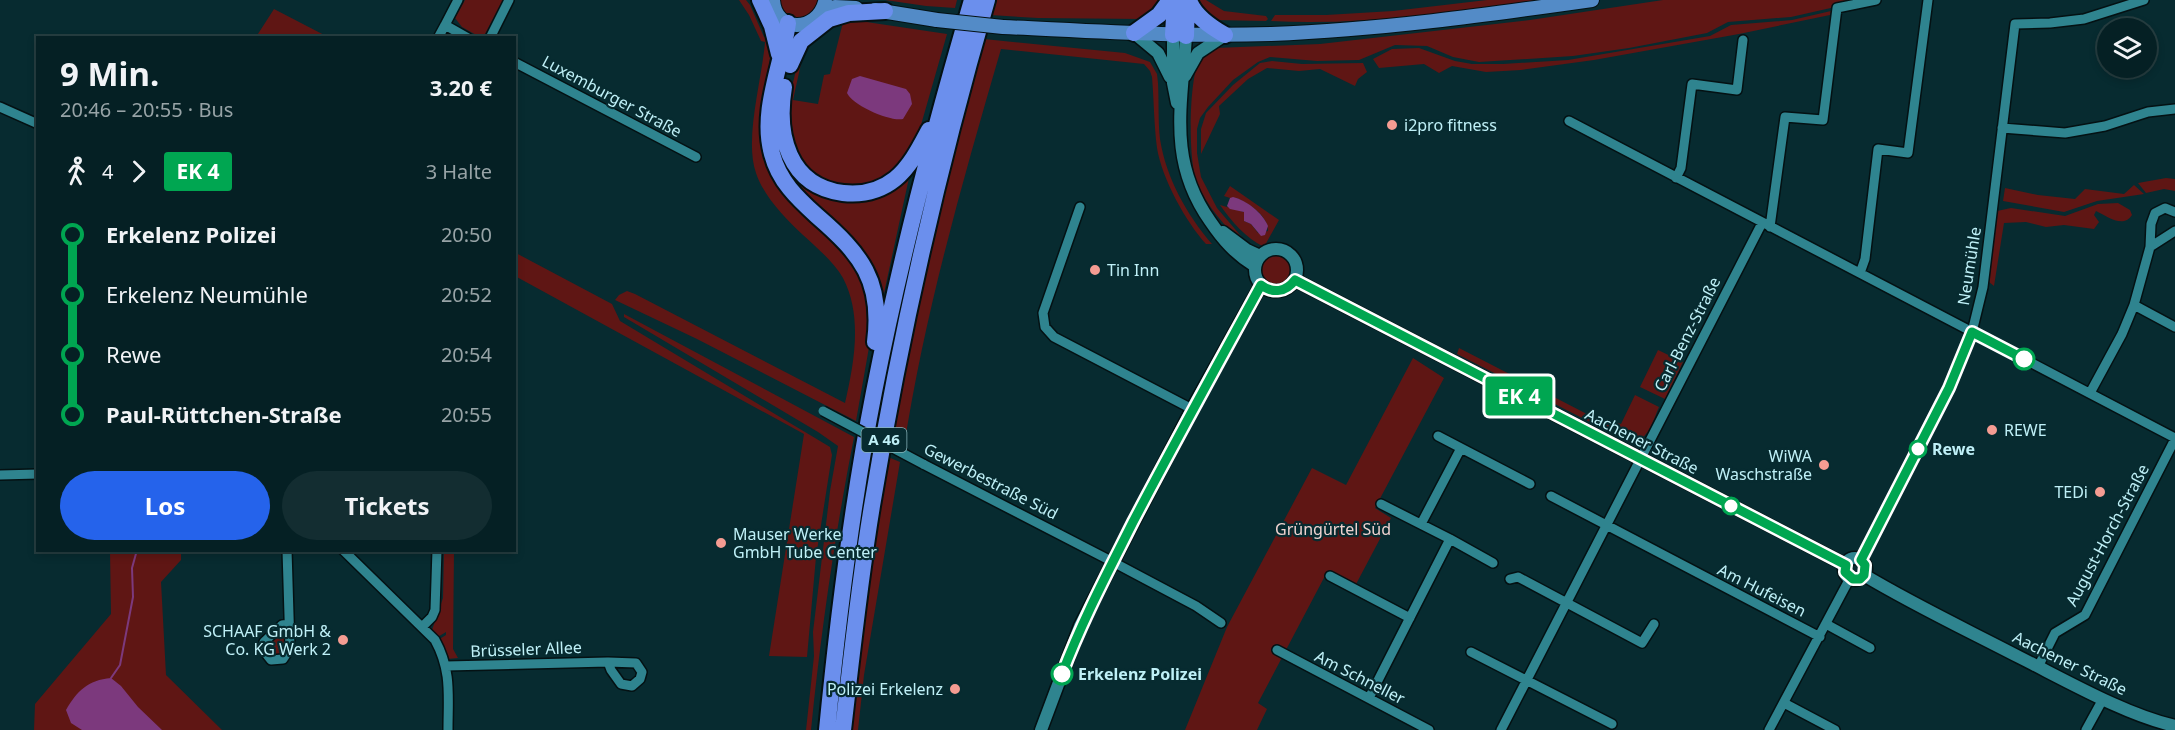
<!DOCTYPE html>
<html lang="de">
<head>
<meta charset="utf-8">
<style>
  :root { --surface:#052024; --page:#132d31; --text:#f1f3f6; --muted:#97a3a6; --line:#263e41; --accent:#2563eb }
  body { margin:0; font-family:"Noto Sans",sans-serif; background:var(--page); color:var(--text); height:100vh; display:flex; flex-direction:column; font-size:22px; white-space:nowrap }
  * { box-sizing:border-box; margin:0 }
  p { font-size:20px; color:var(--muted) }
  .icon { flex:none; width:33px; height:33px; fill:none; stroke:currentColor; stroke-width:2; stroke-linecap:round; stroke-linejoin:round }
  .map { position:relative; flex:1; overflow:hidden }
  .details { position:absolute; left:36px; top:36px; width:480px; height:516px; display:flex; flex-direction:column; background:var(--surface); border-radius:0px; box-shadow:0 3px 9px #0003,0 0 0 2px var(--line) }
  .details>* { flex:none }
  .badge { padding:0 12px; border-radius:4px; font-size:21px; line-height:39px }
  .controls { position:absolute; left:2097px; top:18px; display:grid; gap:12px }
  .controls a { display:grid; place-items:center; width:60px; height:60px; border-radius:50%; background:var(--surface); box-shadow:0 3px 9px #0003,0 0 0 2px var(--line); font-size:30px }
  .map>.badge { position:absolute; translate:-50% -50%; box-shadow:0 0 0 3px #fff }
  .legs { display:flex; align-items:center; gap:9px; height:66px; padding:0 24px; font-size:20px }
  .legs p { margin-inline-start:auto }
  .head { display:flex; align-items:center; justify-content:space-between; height:102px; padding:0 24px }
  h1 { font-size:33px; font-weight:700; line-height:45px }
  .action { display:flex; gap:12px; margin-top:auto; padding:12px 24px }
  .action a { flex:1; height:69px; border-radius:36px; background:var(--accent); color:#fff; font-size:24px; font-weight:700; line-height:69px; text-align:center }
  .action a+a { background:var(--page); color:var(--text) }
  ul { padding:0 24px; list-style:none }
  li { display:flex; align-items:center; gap:21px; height:60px; font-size:22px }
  li i { display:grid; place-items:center; width:9px; height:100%; margin:0 8px; background:currentColor }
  li i::after { content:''; width:15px; height:15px; margin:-8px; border:4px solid; border-radius:50%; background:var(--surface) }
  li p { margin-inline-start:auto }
  li:first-child i { background:linear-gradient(#0000 50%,currentColor 0) }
  li:last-child i { background:linear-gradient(currentColor 50%,#0000 0) }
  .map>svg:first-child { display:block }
  .green { fill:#5f1614 }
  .water { fill:#7c397d }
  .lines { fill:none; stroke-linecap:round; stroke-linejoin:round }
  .stream { stroke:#7c397d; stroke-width:2 }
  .street-casing { stroke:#041113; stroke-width:12 }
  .secondary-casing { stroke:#041113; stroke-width:15 }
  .primary-casing { stroke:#041113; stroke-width:16 }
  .highway-casing { stroke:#041113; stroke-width:20 }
  .street { stroke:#2f848f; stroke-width:9 }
  .secondary { stroke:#2f848f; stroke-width:12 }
  .primary { stroke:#538bc7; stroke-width:14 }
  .highway { stroke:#6b8fed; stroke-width:16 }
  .street-bridge-casing { stroke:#041113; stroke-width:12; stroke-linecap:butt }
  .primary-bridge-casing { stroke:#041113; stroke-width:16; stroke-linecap:butt }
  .street-bridge { stroke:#2f848f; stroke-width:9 }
  .primary-bridge { stroke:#538bc7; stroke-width:14 }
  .line-1-casing { stroke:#fff; stroke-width:14 }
  .line-1 { stroke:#00a651; stroke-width:9 }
  .poi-dot { fill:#f59c92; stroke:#072b30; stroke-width:2 }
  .stop-1-dot { fill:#fff; stroke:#00a651; stroke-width:3 }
  .labels { text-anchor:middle; stroke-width:4.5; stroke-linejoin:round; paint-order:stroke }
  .shield { fill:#072b30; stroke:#88b5bb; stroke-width:1.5 }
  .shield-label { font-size:15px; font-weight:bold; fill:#bff0f7 }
  .street-label { font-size:16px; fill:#bff0f7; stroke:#072b30 }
  .poi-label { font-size:16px; fill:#bff0f7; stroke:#072b30; text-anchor:start }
  .stop-label { font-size:16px; font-weight:bold; fill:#bff0f7; stroke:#072b30; text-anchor:start }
  .park-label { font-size:16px; fill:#efd2cf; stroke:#072b30 }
</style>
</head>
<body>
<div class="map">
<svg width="2175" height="730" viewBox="0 0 2175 730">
  <rect width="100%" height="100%" fill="#072b30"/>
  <path class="green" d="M465,0H503L485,34L478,36L462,27L455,18Z
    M739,0H746L750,5L764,37H769L770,58L764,101L763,143L847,252L866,284L871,336L856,421L697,339L615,300L619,295L627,291L635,294L845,403C854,364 863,316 843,278C834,262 816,247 803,235C785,218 764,197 756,173C744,139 762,80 765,42L761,41L749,15Z
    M778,0H820L817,9L801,20L786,16Z
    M885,0H957L955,8L926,6Z
    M994,0H1165L1142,19L1038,18L990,15Z
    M1192,0H1206L1224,11L1266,16L1268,19L1266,21L1213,20Z
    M1487,0H1538C1450,12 1360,26 1271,21L1275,15H1326L1393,11Z
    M1663,0H1866L1791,17L1728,22L1707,33L1629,48L1573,56L1479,62L1453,57L1427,46L1395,45L1359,60L1317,61L1270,57L1258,62L1233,80L1208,107L1200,118L1197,129V153L1201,177L1217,208L1246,242L1244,245C1225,226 1207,207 1197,182C1188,162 1189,84 1198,63C1201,55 1209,52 1215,48L1320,44L1530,20Z
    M274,9L328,37H256Z
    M1831,11L1830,15L1739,34L1594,60L1521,70L1486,72L1452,66L1439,73L1424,64L1379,68L1373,59L1392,49L1419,48L1455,61L1472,64H1503L1568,60L1710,36L1731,25L1792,20Z
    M853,20L947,34L917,139L896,170L874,183L848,187L825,181L802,164L787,129V107L801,50H804L793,100L818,104L824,75L830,74L843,22Z
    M984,39L1125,53L1150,62L1157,74L1158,83C1159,102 1158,121 1160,139C1166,178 1187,215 1212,244H1206C1186,222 1162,179 1157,148C1154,125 1154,101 1152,77L1150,71L1144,64L1001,49C963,180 925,311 904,447L891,439L938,209Z
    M1272,61L1302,64L1363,63L1367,72L1358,79L1355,86L1320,69L1299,71L1267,68L1248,79L1219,106L1220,114L1201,154V129L1206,113L1233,85L1260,63Z
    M784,79V152L841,197L912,164L881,307L877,290L807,202L776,158Z
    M2166,178L2175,179V191L2164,189L2146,193L2138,183Z
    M2134,185L2144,194L2097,201L2064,212L2003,201L2005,188L2038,195L2075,199L2085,189L2124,194Z
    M1230,186L1279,220L1264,247C1246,238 1231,221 1220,205L1244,212V221L1251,224L1258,233L1268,231C1268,215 1249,204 1237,198H1230L1224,196Z
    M2118,203L2130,210L2132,215C2123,229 2107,216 2096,211L2094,215L2099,222L2094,229L2064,225L2046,227L2026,222L2004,223L1994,286L1989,282L1997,211L2011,208L2065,216L2098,204Z
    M514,252L612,304L620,321L830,447L832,455L816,557L807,657L769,656L804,434L515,276Z
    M1260 271a16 16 0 1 1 32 0a16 16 0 1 1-32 0Z
    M624,314L854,437C835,534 821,631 811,730H806L814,656L813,632L830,491L838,446L818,432L624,317Z
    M1459,348L1612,427L1614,422L1621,424L1635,395L1659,407C1653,421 1647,444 1629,442L1457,354Z
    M1658,350L1683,362L1665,399L1640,387Z
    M1413,358L1444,378L1375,508L1391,518L1354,588L1326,574L1258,703L1267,709L1257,730H1185L1227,627L1312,468L1346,485Z
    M888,457L900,462L864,675L858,730H848L864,603Z
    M110,551H181V560L161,582L166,675L222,730H34L35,704L111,614Z
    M444,551H454L453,649L458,658L447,659L438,640L446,635V632L436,638L432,630L443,598Z
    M279,633L285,634L284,651L276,656L270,655L269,647Z"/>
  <path class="water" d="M860,76L906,89L910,94L912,104L903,119C890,122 852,105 847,93L852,79Z
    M1233,197C1246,200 1263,213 1268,226L1265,235L1261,236L1251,224L1244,221V212L1230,209L1227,206L1230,198Z
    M111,678L121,686L138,707L162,730H82L71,723L66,710C77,691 88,680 111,678Z"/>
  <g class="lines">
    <path class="stream" d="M111,678L120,665L133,597L132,568L137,550"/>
    <defs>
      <path id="street" d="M458,0L445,25L468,38
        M438,38L445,25
        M490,38L509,0
        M514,62L696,157
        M0,107L38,124
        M1569,121L2175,438
        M2002,128L2065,133L2105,126L2148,112L2175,109
        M1676,178L1681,168L1692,84L1737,90L1743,40
        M1080,207L1043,313L1045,327L1054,337L1192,409
        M1770,227L1785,117L1823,120L1837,8L1876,0
        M2150,247L2151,224L2155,213L2165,208L2175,212
        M1860,273L1865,259L1878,149L1908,153L1928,0
        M2134,305L2150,247L2175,231
        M2090,393L2122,334L2134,305L2175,327
        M1461,448L1530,484
        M923,464L1113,562L1196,606L1221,623
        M0,475L38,474
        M1551,496L1820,637
        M1421,524L1461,448L1438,436
        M1450,539L1493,563
        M287,550L290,648L283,659L271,660L264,651V642L282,625L289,624
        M343,550L435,640C452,671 448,696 448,730
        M1861,560L1949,388L1972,332L1983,287L2015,24L2050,23L2084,19L2144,0
        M1330,576L1410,618
        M1510,579L1518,577L1642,643L1654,624
        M1826,624L1870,648
        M422,627L432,617L435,610L437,550
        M1277,650L1429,730
        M1471,652L1612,724
        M446,666L608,662L611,670L621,684L632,686L640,679L642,672L636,663L608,662
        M2038,667L2055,633L2085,615L2175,439
        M1369,698L1450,539L1381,504
        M1784,703L1835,730
        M1501,730L1762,223
        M1769,730L1850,578
        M2086,730L2103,699"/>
      <path id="secondary" d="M1134,33L1158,53L1170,77
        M1173,35V83L1177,103
        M1186,36C1182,105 1167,160 1210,221C1223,240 1235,254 1255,266
        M1185,76L1198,53L1225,35
        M1223,232L1247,250L1260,256
        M1255 270a21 21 0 1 1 42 0a21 21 0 1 1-42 0Z
        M1295,280L1846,565
        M1844 569a11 11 0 1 1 22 0a11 11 0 1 1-22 0Z
        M1864,575C1914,605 1967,630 2019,657C2065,680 2126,715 2175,726
        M1041,730L1080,626L1192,409L1261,285"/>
      <path id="primary" d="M773,0C775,33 817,33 825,2
        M823,10L835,7L856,8
        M875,10L937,20
        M1003,27C1092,31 1181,37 1271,34C1379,30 1486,15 1592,0"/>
      <path id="highway" d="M760,0L772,26L779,54
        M1189,0C1194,16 1211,27 1225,35
        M788,23C782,65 760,111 772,154C779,181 797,198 817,216C861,254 883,281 875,342
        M1134,33L1159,15L1170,0
        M1173,35L1175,0
        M1186,36L1187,0
        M790,65L801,41L829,19L849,13L885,11
        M784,87C776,134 788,186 843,193C861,195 880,191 895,179C910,167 920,147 929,130
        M827,730C838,617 852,504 874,392C900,260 934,129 972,0
        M843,730C852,653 860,576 873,500C901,331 939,165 987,0"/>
    </defs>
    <use href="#street" class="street-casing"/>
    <use href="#secondary" class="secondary-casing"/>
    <use href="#primary" class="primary-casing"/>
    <use href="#highway" class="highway-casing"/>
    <use href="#street" class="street"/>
    <use href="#secondary" class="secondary"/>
    <use href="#primary" class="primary"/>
    <use href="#highway" class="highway"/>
    <defs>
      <path id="street-bridge" d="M823,411L923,464"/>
      <path id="primary-bridge" d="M937,20L1003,27"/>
    </defs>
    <use href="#street-bridge" class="street-bridge-casing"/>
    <use href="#primary-bridge" class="primary-bridge-casing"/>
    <use href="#street-bridge" class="street-bridge"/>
    <use href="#primary-bridge" class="primary-bridge"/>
  </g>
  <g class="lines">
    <defs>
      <path id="line-1" d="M1062,674C1082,621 1108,572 1133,522C1175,442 1218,364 1261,285C1273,294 1286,292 1295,280L1846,565L1845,572L1853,579H1860L1864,575L1865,565L1861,560L1949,388L1972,332L2024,359"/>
    </defs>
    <use href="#line-1" class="line-1-casing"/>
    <use href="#line-1" class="line-1"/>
  </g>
  <g class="poi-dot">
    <circle cx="1392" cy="125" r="6"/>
    <circle cx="1095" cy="270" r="6"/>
    <circle cx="1992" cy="430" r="6"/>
    <circle cx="1824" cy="465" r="6"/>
    <circle cx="2100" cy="492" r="6"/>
    <circle cx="721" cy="543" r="6"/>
    <circle cx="343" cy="640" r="6"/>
    <circle cx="955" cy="689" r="6"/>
  </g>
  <g class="stop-1-dot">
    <circle cx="2024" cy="359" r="10"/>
    <circle cx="1918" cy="449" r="8"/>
    <circle cx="1731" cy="506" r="8"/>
    <circle cx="1062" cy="674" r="10"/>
  </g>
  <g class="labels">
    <rect class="shield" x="861.5" y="428" width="45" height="24" rx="4.5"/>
    <g class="shield-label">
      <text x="884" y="445">A 46</text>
    </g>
    <g class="street-label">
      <text transform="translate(612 96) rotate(28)" y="6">Luxemburger Straße</text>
      <text transform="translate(1969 266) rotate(-81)" y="6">Neumühle</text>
      <text transform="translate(1687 334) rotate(-63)" y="6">Carl-Benz-Straße</text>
      <text transform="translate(1642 441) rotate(27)" y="6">Aachener Straße</text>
      <text transform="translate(991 481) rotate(27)" y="6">Gewerbestraße Süd</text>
      <text transform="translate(2107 535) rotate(-62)" y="6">August-Horch-Straße</text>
      <text transform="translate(1762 590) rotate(27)" y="6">Am Hufeisen</text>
      <text transform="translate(526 649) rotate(-2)" y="6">Brüsseler Allee</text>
      <text transform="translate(2070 663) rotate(26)" y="6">Aachener Straße</text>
      <text transform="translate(1360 677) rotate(27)" y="6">Am Schneller</text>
    </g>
    <g class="poi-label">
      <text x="1404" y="131">i2pro fitness</text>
      <text x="1107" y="276">Tin Inn</text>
      <text x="2004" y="436">REWE</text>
      <text x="1812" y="462" text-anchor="end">WiWA<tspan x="1812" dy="18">Waschstraße</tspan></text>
      <text x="2088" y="498" text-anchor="end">TEDi</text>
      <text x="733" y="540">Mauser Werke<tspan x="733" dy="18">GmbH Tube Center</tspan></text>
      <text x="331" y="637" text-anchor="end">SCHAAF GmbH &amp;<tspan x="331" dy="18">Co. KG Werk 2</tspan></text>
      <text x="943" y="695" text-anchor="end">Polizei Erkelenz</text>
    </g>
    <g class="stop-label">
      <text x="1932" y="455">Rewe</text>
      <text x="1078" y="680">Erkelenz Polizei</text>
    </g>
    <g class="park-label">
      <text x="1333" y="535">Grüngürtel Süd</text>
    </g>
  </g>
</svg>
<div class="controls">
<a><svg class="icon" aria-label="layers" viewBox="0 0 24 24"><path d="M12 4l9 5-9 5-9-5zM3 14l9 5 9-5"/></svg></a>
</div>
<b class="badge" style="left:1519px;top:396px;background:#00a651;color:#fff">EK 4</b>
<section class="details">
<div class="head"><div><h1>9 Min.</h1><p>20:46 – 20:55 · Bus</p></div><b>3.20 €</b></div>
<div class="legs"><svg class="icon" aria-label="walk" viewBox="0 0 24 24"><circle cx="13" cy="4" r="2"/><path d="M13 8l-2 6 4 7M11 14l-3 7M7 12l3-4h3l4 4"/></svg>4<svg class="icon" aria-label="forward" viewBox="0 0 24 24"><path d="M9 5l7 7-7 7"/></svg><b class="badge" style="background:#00a651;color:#fff">EK 4</b><p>3 Halte</p></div>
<ul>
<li><i style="color:#00a651"></i><b>Erkelenz Polizei</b><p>20:50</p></li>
<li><i style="color:#00a651"></i><span>Erkelenz Neumühle</span><p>20:52</p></li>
<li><i style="color:#00a651"></i><span>Rewe</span><p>20:54</p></li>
<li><i style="color:#00a651"></i><b>Paul-Rüttchen-Straße</b><p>20:55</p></li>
</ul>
<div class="action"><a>Los</a><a>Tickets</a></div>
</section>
</div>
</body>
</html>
